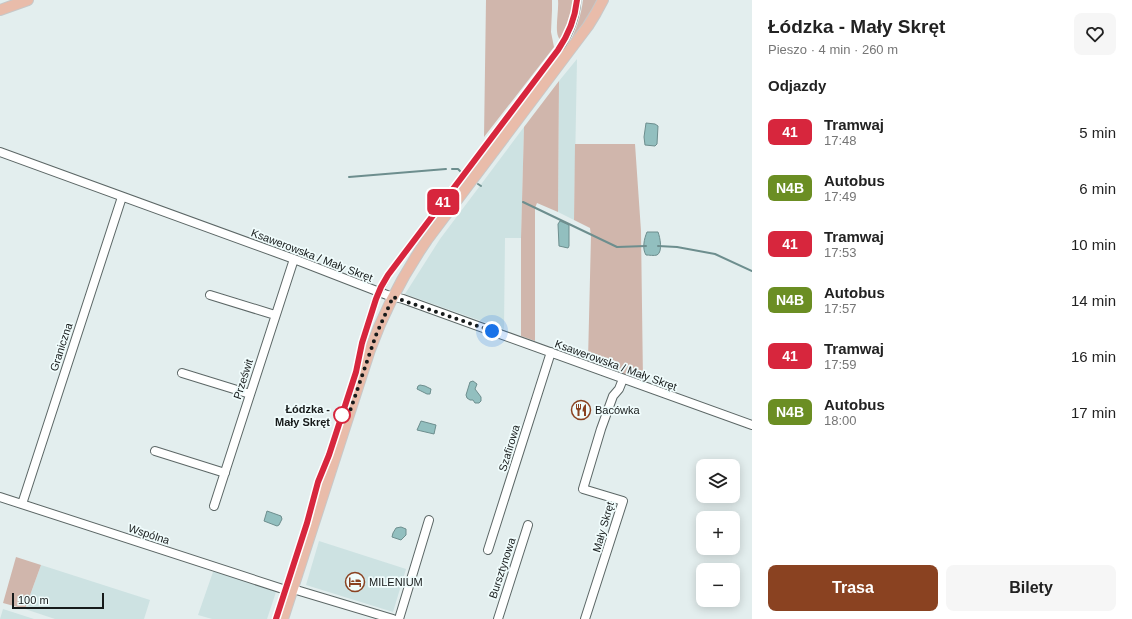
<!DOCTYPE html>
<html lang="pl">
<head>
<meta charset="utf-8">
<style>
  :root { --surface:#fff; --page:#f6f6f6; --text:#222; --muted:#767676; --accent:#8a4221 }
  body { margin:0; font-family:Helvetica,sans-serif; background:var(--page); color:var(--text); height:100vh; display:flex; flex-direction:column; font-size:15px; white-space:nowrap }
  * { box-sizing:border-box; margin:0 }
  p { font-size:13px; color:var(--muted) }
  .icon { flex:none; width:22px; height:22px; fill:none; stroke:currentColor; stroke-width:2; stroke-linecap:round; stroke-linejoin:round }
  .map { position:relative; flex:1; overflow:hidden }
  .side { display:flex; flex-direction:column; background:var(--surface); width:380px }
  .side>* { flex:none }
  .badge { padding:0 8px; border-radius:6px; font-size:14px; line-height:26px }
  .buttons { position:absolute; left:696px; top:459px; display:grid; gap:8px }
  .buttons a { display:grid; place-items:center; width:44px; height:44px; border-radius:8px; background:var(--surface); box-shadow:0 2px 10px #0003; font-size:20px }
  .scale { position:absolute; left:12px; bottom:10px; width:92px; box-sizing:border-box; padding-left:4px; border:2px solid #161a1a; border-top:0; font-size:11px; line-height:14px; white-space:nowrap; color:#161a1a; -webkit-text-stroke:3px #f0fcfc; paint-order:stroke }
  .you { position:absolute; width:20px; height:20px; margin:-10px; border:3px solid #fff; border-radius:50%; background:#1a73e8; box-shadow:0 0 0 6px #1a73e833 }
  .map>.badge { position:absolute; translate:-50% -50%; box-shadow:0 0 0 2px #fff }
  h2 { padding:0 16px; font-size:15px; line-height:36px }
  .round { display:grid; place-items:center; flex:none; width:42px; height:42px; border-radius:8px; background:var(--page) }
  .head { display:flex; align-items:center; justify-content:space-between; height:68px; padding:0 16px }
  h1 { font-size:19px; font-weight:800; line-height:30px }
  .cta { display:flex; gap:8px; margin-top:auto; padding:8px 16px }
  .cta a { flex:1; height:46px; border-radius:8px; background:var(--accent); color:#fff; font-size:16px; font-weight:800; line-height:46px; text-align:center }
  .cta a+a { background:var(--page); color:var(--text) }
  ul { padding:0; list-style:none }
  li { display:flex; align-items:center; gap:12px; height:56px; padding:0 16px }
  li div { flex:1 }
  li b { display:block; font-size:15px }
  li em { font-style:normal }
  li .badge { min-width:44px; font-weight:700; text-align:center }
  main { display:flex; flex:1; min-height:0 }
  .map>svg:first-child { display:block }
  .built { fill:#cde2e2 }
  .green { fill:#d0b6ac }
  .water { fill:#92bfbf; stroke:#6d8e8e }
  .lines { fill:none; stroke-linecap:round; stroke-linejoin:round }
  .stream { stroke:#6d8e8e; stroke-width:2 }
  .minor-casing { stroke:#5c6766; stroke-width:10 }
  .major-casing { stroke:#c7c8c8; stroke-width:12 }
  .minor { stroke:#fff; stroke-width:8 }
  .major { stroke:#e9bcaa; stroke-width:10 }
  .tram { stroke:#848c8c; stroke-width:1 }
  .line-casing { stroke:#fff; stroke-width:9 }
  .line { stroke:#d7263d; stroke-width:6 }
  .walk { stroke:#161a1a; stroke-width:4; stroke-dasharray:0 7.2 }
  .stop-dot { fill:#fff; stroke:#d7263d; stroke-width:2 }
  .labels { text-anchor:middle; stroke-width:3.5; stroke-linejoin:round; paint-order:stroke }
  .street-label { font-size:11px; fill:#161a1a; stroke:#f0fcfc }
  .stop-label { font-size:11px; font-weight:bold; fill:#161a1a; stroke:#f0fcfc; text-anchor:end }
  .poi-label { font-size:11px; fill:#161a1a; stroke:#f0fcfc; text-anchor:start }
</style>
</head>
<body>
<main>
<div class="map">
<svg width="752" height="619" viewBox="0 0 752 619">
  <rect width="100%" height="100%" fill="#e3eeee"/>
  <path class="built" d="M577,59L574,220L558,212L559,81Z
    M524,127L521,238H505L504,329L405,294L440,239Z
    M319,541L406,569L393,612L306,585Z
    M41,565L150,600L144,619H55L25,609Z
    M214,569L277,589L267,619H212L198,615Z
    M3,609L34,619H0Z"/>
  <path class="green" d="M486,0H552V10L551,32L554,47L484,137Z
    M558,0H575C574,15 569,28 562,41C560,39 559,39 558,36C555,28 559,10 558,0Z
    M583,0H597L591,14L568,45C576,31 581,16 583,0Z
    M559,81L558,212L537,203L535,208V341L521,336V238L524,127Z
    M575,144H635L641,231L643,381L588,360L591,236L590,228L574,220Z
    M16,557L41,565L25,609L3,603Z"/>
  <path class="water" d="M646,123L655,124L658,126L657,144L655,146L645,145L644,137Z
    M560,221L569,225V246L568,248L559,246L558,224Z
    M647,232H658C660,237 663,252 657,255C654,256 649,255 646,255C642,249 644,239 647,232Z
    M473,381L477,384L475,389L481,397V401L479,403H475L473,400H470L467,398L466,395L470,382Z
    M420,385L425,386L431,389L430,394H427L417,389L418,386Z
    M421,421L436,425L434,434L417,430Z
    M267,511L281,516L282,519L279,525L277,526L264,521Z
    M401,527L406,529V535L401,540L392,537L393,533L396,528Z"/>
  <g class="lines">
    <path class="stream" d="M452,169H458L461,172
      M349,177L446,169
      M478,184L481,186
      M523,202L617,247L646,246
      M658,246L677,247L715,254L752,271"/>
    <defs>
      <path id="minor" d="M0,152L294,259L387,295L403,299L752,425
        M210,295L275,315
        M182,373L250,394
        M155,451L225,473
        M0,497L292,592
        M22,504L122,197
        M214,506L294,259
        M488,550L551,352
        M293,589L393,619
        M399,619L429,520
        M498,619L528,525
        M585,619L623,501L583,489L601,429L613,396L619,389L623,379"/>
      <path id="major" d="M0,10L28,0
        M283,619L370,350C384,311 403,275 427,240L588,26L596,13L603,0"/>
    </defs>
    <use href="#minor" class="minor-casing"/>
    <use href="#major" class="major-casing"/>
    <use href="#minor" class="minor"/>
    <use href="#major" class="major"/>
    <path class="tram" d="M276,619L307,523L318,482L329,455L379,300L385,288L391,277L565,47C574,33 580,17 581,0"/>
  </g>
  <g class="lines">
    <defs>
      <path id="line" d="M276,619L307,523L318,482L329,455L356,372L362,343L376,299L381,287L388,275L558,50C569,34 575,19 577,0"/>
    </defs>
    <use href="#line" class="line-casing"/>
    <use href="#line" class="line"/>
    <path class="walk" d="M342,415L348,417L376,335L393,297L492,331"/>
  </g>
  <defs>
    <symbol id="restaurant-ring" viewBox="-11 -11 22 22"><circle r="9.5" fill="#f0fcfc" stroke="#8a4221" stroke-width="1.5"/><path d="M-5-6h1v4h1v-4h1v4h1v-4h1v5L-1.5 .5V6h-2V.5L-5-1ZM5-6V6H3V1.5H1.5Q1.5-4 5-6Z" fill="#8a4221"/></symbol>
    <symbol id="hotel-ring" viewBox="-11 -11 22 22"><circle r="9.5" fill="#f0fcfc" stroke="#8a4221" stroke-width="1.5"/><path d="M-6-4.5h1.5V1H6V5H4.5V3h-9V5H-6ZM-4 0a1.8 1.8 0 1 1 3.6 0ZM.5 0V-2.5h3Q6-2.5 6 0Z" fill="#8a4221"/></symbol>
  </defs>
  <g fill-rule="evenodd">
    <use href="#restaurant-ring" x="570" y="399" width="22" height="22"/>
    <use href="#hotel-ring" x="344" y="571" width="22" height="22"/>
  </g>
  <circle class="stop-dot" cx="342" cy="415" r="8"/>
  <g class="labels">
    <g class="street-label">
      <text transform="translate(312 255) rotate(21)" y="4">Ksawerowska / Mały Skręt</text>
      <text transform="translate(61 347) rotate(-72)" y="4">Graniczna</text>
      <text transform="translate(616 365) rotate(20)" y="4">Ksawerowska / Mały Skręt</text>
      <text transform="translate(243 379) rotate(-72)" y="4">Prześwit</text>
      <text transform="translate(509 448) rotate(-73)" y="4">Szafirowa</text>
      <text transform="translate(603 527) rotate(-74)" y="4">Mały Skręt</text>
      <text transform="translate(149 534) rotate(18)" y="4">Wspólna</text>
      <text transform="translate(502 568) rotate(-72)" y="4">Bursztynowa</text>
    </g>
    <g class="stop-label">
      <text x="330" y="413">Łódzka -<tspan x="330" dy="13">Mały Skręt</tspan></text>
    </g>
    <g class="poi-label">
      <text x="595" y="414">Bacówka</text>
      <text x="369" y="586">MILENIUM</text>
    </g>
  </g>
</svg>
<div class="buttons">
<a><svg class="icon" aria-label="layers" viewBox="0 0 24 24"><path d="M12 4l9 5-9 5-9-5zM3 14l9 5 9-5"/></svg></a>
<a>+</a>
<a>−</a>
</div>
<div class="scale">100 m</div>
<div class="you" style="left:492px;top:331px"></div>
<b class="badge" style="left:443px;top:202px;background:#d7263d;color:#fff">41</b>
</div>
<section class="side">
<div class="head"><div><h1>Łódzka - Mały Skręt</h1><p>Pieszo · 4 min · 260 m</p></div><a class="round"><svg class="icon" aria-label="heart" viewBox="0 0 24 24"><path d="M12 20l-8-8c-3-5 5-10 8-4 3-6 11-1 8 4z"/></svg></a></div>
<h2>Odjazdy</h2>
<ul>
<li><span class="badge" style="background:#d7263d;color:#fff">41</span><div><b>Tramwaj</b><p>17:48</p></div><em>5 min</em></li>
<li><span class="badge" style="background:#6b8e23;color:#fff">N4B</span><div><b>Autobus</b><p>17:49</p></div><em>6 min</em></li>
<li><span class="badge" style="background:#d7263d;color:#fff">41</span><div><b>Tramwaj</b><p>17:53</p></div><em>10 min</em></li>
<li><span class="badge" style="background:#6b8e23;color:#fff">N4B</span><div><b>Autobus</b><p>17:57</p></div><em>14 min</em></li>
<li><span class="badge" style="background:#d7263d;color:#fff">41</span><div><b>Tramwaj</b><p>17:59</p></div><em>16 min</em></li>
<li><span class="badge" style="background:#6b8e23;color:#fff">N4B</span><div><b>Autobus</b><p>18:00</p></div><em>17 min</em></li>
</ul>
<div class="cta"><a>Trasa</a><a>Bilety</a></div>
</section>
</main>
</body>
</html>
